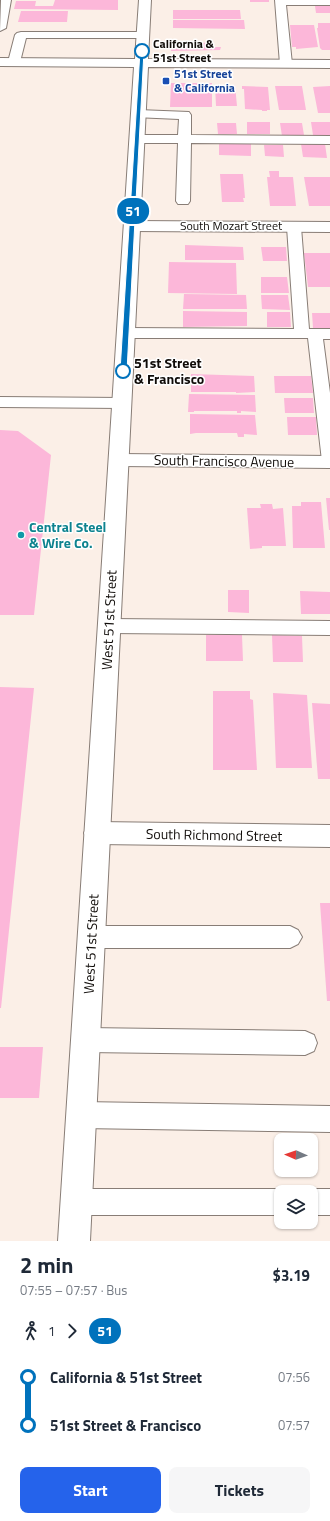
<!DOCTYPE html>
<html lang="en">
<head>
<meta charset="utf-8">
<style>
  :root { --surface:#fff; --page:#f6f6f7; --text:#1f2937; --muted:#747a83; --accent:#2563eb }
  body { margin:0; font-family:"Titillium Web",sans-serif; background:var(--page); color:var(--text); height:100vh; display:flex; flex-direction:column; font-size:15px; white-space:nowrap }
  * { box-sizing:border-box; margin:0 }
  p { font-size:13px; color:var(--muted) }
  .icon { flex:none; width:22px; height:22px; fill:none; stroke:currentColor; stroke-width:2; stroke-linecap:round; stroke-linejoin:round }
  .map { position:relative; height:1241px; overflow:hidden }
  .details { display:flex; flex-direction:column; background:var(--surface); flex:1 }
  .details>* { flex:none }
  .badge { padding:0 8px; border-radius:13px; font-size:14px; line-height:26px }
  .needle { width:26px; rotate:272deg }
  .tools { position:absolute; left:274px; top:1133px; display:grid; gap:8px }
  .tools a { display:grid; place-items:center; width:44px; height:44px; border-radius:8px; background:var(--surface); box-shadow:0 1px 3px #0004; font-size:20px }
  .map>.badge { position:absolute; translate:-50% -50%; box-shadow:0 0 0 2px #fff }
  .legs { display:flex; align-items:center; gap:6px; height:44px; padding:0 20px; font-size:13px }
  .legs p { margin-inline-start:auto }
  .summary { display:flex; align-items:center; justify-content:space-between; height:68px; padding:0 20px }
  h1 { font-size:22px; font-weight:700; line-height:30px }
  .cta { display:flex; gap:8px; margin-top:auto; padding:8px 20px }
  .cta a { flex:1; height:46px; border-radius:8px; background:var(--accent); color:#fff; font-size:16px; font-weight:700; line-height:46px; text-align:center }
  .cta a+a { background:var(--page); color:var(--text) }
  ul { padding:0 20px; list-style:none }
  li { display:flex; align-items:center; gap:14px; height:48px; font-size:15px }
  li i { display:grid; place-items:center; width:6px; height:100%; margin:0 5px; background:currentColor }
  li i::after { content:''; width:10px; height:10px; margin:-5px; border:3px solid; border-radius:50%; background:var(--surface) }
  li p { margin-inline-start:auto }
  li:first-child i { background:linear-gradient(#0000 50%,currentColor 0) }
  li:last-child i { background:linear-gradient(currentColor 50%,#0000 0) }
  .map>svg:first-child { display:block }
  .building { fill:#fcb7d9 }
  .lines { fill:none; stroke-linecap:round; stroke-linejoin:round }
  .service-casing { stroke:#887d76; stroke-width:2 }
  .minor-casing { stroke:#887d76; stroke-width:2 }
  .tertiary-casing { stroke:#887d76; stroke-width:2 }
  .service { fill:#fff; fill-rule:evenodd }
  .minor { fill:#fff; fill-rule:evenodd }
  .tertiary { fill:#fff; fill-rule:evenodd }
  .line-1 { fill:#0072bc; stroke:#fff }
  .stop-1-dot { fill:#fff; stroke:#0072bc; stroke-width:2 }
  .transit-dot { fill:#1a4fb4; stroke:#fff; stroke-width:1.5 }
  .culture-dot { fill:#0f9aa8; stroke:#fff; stroke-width:1.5 }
  .labels { text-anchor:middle; stroke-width:3; stroke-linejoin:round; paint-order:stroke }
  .far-stop-label { font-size:12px; font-weight:bold; fill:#0f0b08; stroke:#fff; text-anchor:start }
  .far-transit-label { font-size:12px; font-weight:bold; fill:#164399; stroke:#fff; text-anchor:start }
  .far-street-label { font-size:12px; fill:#0f0b08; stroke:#fff }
  .stop-label { font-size:14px; font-weight:bold; fill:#0f0b08; stroke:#fff; text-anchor:start }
  .street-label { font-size:14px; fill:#0f0b08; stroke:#fff }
  .culture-label { font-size:14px; font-weight:bold; fill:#0d838f; stroke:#fff; text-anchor:start }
</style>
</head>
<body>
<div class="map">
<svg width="330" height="1241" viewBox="0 0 330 1241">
  <rect width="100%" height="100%" fill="#fbefe7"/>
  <path class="building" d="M55,0H118V10L14,9L16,1H36L35,6H53Z
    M250,0H269V2H250Z
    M315,6H330V13H316Z
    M173,10H240L241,19H173Z
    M21,11H68L67,22H18Z
    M173,20H244L245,29L173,28Z
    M318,23H330V50H322L320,48L317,28H318Z
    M290,25H314L318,47L296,49V47H292Z
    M172,42L213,43L212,47H221L220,50L171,51Z
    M171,83H212V107H170Z
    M215,85H235L237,106H216Z
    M242,86L268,87L270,110H267V111H262V110L245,109L244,89H242Z
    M275,86H302L306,110H279Z
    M330,86V113H318L313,87Z
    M247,122H270V134H247Z
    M311,122H330V135H313Z
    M217,123H236L237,134H218Z
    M280,123H302L304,135L282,136Z
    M219,143L251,144V156L219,155Z
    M301,144H325L327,158L303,157Z
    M264,145H283L284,157L265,156Z
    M269,171H279V177H293L296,206H270L267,177H270Z
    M220,174H243L245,198H243L244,202H222Z
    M304,177H330V206H309Z
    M185,245L243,247L244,260H185Z
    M261,247H286L287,261H263Z
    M304,253H330V287H308Z
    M169,262L236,263L237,294L168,293Z
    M261,277H287L289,293H261Z
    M184,294L246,295L247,309H183Z
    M261,295H288L290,310L262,309Z
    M183,311L247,312V326L183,327Z
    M267,312H290L291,327H267Z
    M312,313H330V328H313Z
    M191,374L254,376L255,392L236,393V392H191Z
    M274,376H311L313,393H275Z
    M189,394L255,395L256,412L241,411V413H237V411H194V412H188Z
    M284,398H313L314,413H285Z
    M190,414L255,415L257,435L244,434V437H238L237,433H196L190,434Z
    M287,417H316L317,435H288Z
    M0,430L18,431L51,455L34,615H0Z
    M326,498H330V530H329Z
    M301,502H321L325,548H293L292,506H301Z
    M260,504H272L273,509L283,508L286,546H262V548L250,549L247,508H261Z
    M228,590H249V613L228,612Z
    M300,591L330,592V614H301Z
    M206,635H242L243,661H206Z
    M272,635L302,636L303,662H273Z
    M0,687L34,688L1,1008H0Z
    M213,691H250V699L253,700L257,770H213Z
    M273,693L307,695L312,768H276Z
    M312,703L330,704V779H318Z
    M320,903H330V1001H327Z
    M0,1047H43L39,1098H0Z"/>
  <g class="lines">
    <defs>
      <path id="service" d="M1,0H11L6,28L0,31Z
        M275,0H330V5H286L292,64L290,66H282L280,64Z
        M21,32H143L147,33L149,35L147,37L143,38H26L20,62L18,64H10L8,62L15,35L17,33Z
        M138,110L189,112L191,115V135L330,136V144L191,143L190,201L188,204H178L176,201L178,143H137L133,142L131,139L133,136L137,135H178L179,119L134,117L132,114L134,111Z
        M294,223L299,224L301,227L309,329H330V339H323L330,393V467L324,465L322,461L308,338H126L121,336L118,333L121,330L126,328L294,329L287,227L289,224Z
        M0,397L122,398L128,399L130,403L128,407L122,408L0,407Z
        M109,619L330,621V635L109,633L102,631L99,626L102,621Z
        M91,926H290L298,930L302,937L298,944L290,948H91L83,944L79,937L83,930Z
        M86,1028L305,1031L314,1035L317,1043L314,1051L305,1055L86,1052L77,1048L74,1040L77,1032Z
        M81,1102L330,1106V1132L81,1128L72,1124L68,1115L72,1106Z
        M77,1189H281L289,1192H281V1215H77L68,1211L64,1202L68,1193Z
        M311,1189H330V1215H311V1192H303Z"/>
      <path id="minor" d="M132,221L330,222V232L132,231L126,229L124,226L126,223Z
        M119,454L330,456V468L119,466L112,465L109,460L112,455Z
        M97,822L330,825V847L97,844L88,841L84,833L88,825Z"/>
      <path id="tertiary" d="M139,0H151L148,59L330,60V68L148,67L90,1241H58L134,67L0,66V58L135,59Z"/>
    </defs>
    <use href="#service" class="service-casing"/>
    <use href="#minor" class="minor-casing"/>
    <use href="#tertiary" class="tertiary-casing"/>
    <use href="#service" class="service"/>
    <use href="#minor" class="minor"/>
    <use href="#tertiary" class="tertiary"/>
  </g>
  <path class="line-1" d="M142,50L144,51L127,371L123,373L120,371L140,51Z"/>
  <g class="stop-1-dot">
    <circle cx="142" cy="51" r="7"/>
    <circle cx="123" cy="371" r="7"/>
  </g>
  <rect class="transit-dot" x="162" y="77" width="8" height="8" rx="2"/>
  <circle class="culture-dot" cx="21" cy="535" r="4"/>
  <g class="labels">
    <g class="far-stop-label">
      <text x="153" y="48">California &amp;<tspan x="153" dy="14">51st Street</tspan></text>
    </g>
    <g class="far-transit-label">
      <text x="174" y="78">51st Street<tspan x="174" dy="14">&amp; California</tspan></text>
    </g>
    <g class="far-street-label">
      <text x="231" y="230">South Mozart Street</text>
    </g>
    <g class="stop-label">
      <text x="134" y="368">51st Street<tspan x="134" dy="16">&amp; Francisco</tspan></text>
    </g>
    <g class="street-label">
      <text transform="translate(224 461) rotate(1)" y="5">South Francisco Avenue</text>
      <text transform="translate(109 620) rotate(-87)" y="5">West 51st Street</text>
      <text transform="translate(214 835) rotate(1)" y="5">South Richmond Street</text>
      <text transform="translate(91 944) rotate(-87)" y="5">West 51st Street</text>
    </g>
    <g class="culture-label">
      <text x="29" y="532">Central Steel<tspan x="29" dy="16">&amp; Wire Co.</tspan></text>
    </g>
  </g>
</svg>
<div class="tools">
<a><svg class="needle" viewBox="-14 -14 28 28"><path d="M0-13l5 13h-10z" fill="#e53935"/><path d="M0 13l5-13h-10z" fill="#747a83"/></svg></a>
<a><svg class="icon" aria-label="layers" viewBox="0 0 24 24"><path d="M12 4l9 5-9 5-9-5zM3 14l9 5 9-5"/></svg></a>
</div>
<b class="badge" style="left:133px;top:211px;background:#0072bc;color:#fff">51</b>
</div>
<section class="details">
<div class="summary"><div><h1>2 min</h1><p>07:55 – 07:57 · Bus</p></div><b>$3.19</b></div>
<div class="legs"><svg class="icon" aria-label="walk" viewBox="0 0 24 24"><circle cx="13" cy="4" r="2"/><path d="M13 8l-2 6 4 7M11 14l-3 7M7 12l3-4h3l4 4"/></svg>1<svg class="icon" aria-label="forward" viewBox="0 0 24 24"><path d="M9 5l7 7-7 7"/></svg><b class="badge" style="background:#0072bc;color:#fff">51</b></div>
<ul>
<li><i style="color:#0072bc"></i><b>California &amp; 51st Street</b><p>07:56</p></li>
<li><i style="color:#0072bc"></i><b>51st Street &amp; Francisco</b><p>07:57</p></li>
</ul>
<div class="cta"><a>Start</a><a>Tickets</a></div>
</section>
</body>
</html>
